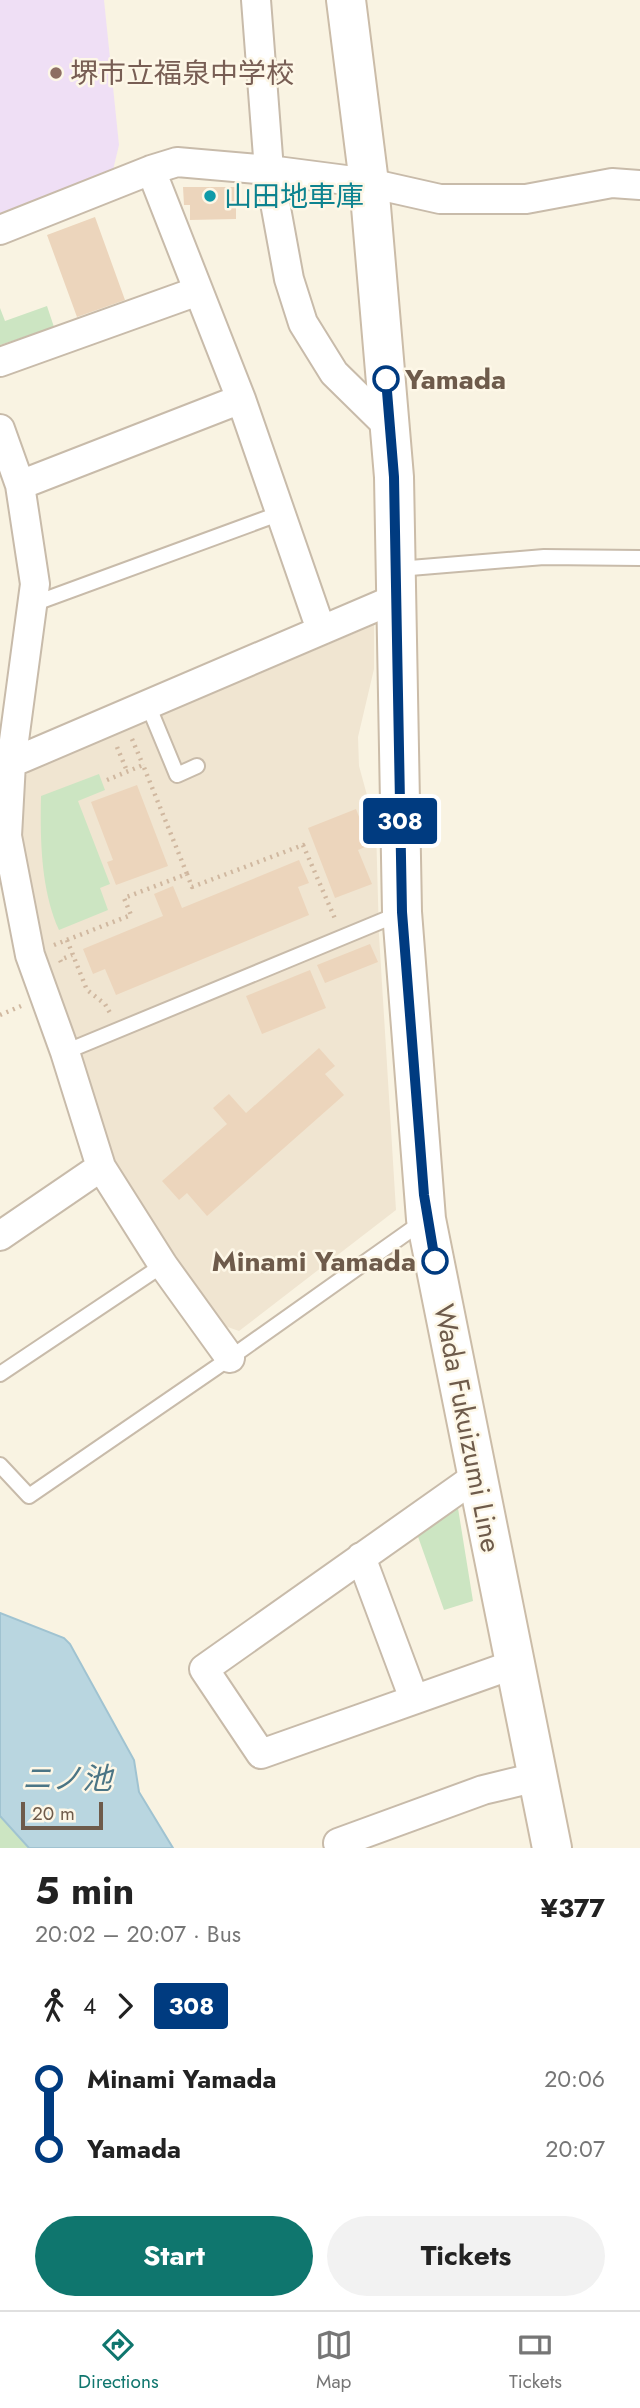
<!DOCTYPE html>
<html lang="en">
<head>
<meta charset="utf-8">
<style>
  :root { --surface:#fff; --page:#f2f2f2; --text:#222; --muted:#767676; --line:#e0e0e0; --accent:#0f766e }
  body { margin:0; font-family:Jost,"Noto Sans JP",sans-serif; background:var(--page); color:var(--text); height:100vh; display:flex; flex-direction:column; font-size:26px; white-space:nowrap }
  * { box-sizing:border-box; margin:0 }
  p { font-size:23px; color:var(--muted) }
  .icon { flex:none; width:38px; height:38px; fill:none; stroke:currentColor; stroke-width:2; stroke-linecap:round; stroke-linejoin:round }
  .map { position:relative; height:1848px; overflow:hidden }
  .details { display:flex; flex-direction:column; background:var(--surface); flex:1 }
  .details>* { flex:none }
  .badge { padding:0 14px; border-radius:5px; font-size:24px; line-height:46px }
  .scale { position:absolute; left:21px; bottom:18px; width:82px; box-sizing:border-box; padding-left:7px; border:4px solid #6e5b4b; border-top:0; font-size:19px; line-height:24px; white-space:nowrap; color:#6e5b4b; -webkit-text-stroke:5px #fdf7e7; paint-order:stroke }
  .map>.badge { position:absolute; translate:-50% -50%; box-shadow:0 0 0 4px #fff }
  .legs { display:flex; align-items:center; gap:10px; height:77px; padding:0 35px; font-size:23px }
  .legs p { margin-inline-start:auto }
  .overview { display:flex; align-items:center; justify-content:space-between; height:119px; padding:0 35px }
  h1 { font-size:38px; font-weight:700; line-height:52px }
  .cta { display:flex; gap:14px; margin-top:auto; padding:14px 35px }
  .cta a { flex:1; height:80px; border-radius:42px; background:var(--accent); color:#fff; font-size:28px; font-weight:700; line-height:80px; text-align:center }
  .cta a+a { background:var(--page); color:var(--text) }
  ul { padding:0 35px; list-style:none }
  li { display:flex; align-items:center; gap:24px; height:70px; font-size:26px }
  li i { display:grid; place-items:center; width:10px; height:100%; margin:0 9px; background:currentColor }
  li i::after { content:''; width:18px; height:18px; margin:-9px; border:5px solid; border-radius:50%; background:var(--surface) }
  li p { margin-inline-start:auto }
  li:first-child i { background:linear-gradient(#0000 50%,currentColor 0) }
  li:last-child i { background:linear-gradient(currentColor 50%,#0000 0) }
  .menu { display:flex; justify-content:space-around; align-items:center; height:98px; border-top:2px solid var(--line); background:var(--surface); font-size:19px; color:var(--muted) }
  .menu a { display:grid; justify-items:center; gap:4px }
  .menu .on { color:var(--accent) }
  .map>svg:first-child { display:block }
  .residential { fill:#f0e5d1 }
  .education { fill:#efdff5 }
  .green { fill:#cce5c2 }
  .water { fill:#b9d6e0; stroke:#a0c3d1; stroke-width:2 }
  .building { fill:#ecd5bc }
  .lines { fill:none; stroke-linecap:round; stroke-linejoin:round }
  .service-casing { stroke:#c8bbaa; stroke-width:18 }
  .minor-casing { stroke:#c8bbaa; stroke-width:32 }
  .secondary-casing { stroke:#cbbca8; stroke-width:42 }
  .path { stroke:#d0b8a0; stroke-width:4.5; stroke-dasharray:2 5; stroke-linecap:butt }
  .service { stroke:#fff; stroke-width:14 }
  .minor { stroke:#fff; stroke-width:28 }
  .secondary { stroke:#fff; stroke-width:38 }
  .line-1-casing { stroke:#fff; stroke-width:16 }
  .line-1 { stroke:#003b80; stroke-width:10 }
  .education-dot { fill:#8d6e63; stroke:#fdf7e7; stroke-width:2.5 }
  .culture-dot { fill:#0f9aa8; stroke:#fdf7e7; stroke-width:2.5 }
  .stop-1-dot { fill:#fff; stroke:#003b80; stroke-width:3.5 }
  .labels { text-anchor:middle; stroke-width:5; stroke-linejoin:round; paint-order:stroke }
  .education-label { font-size:28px; fill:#785e54; stroke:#fdf7e7; text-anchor:start }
  .culture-label { font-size:28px; fill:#0d838f; stroke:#fdf7e7; text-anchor:start }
  .stop-label { font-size:28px; font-weight:bold; fill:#6e5b4b; stroke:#fdf7e7; text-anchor:start }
  .street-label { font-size:28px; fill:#6e5b4b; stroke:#fdf7e7 }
  .water-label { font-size:30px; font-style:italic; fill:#4b7585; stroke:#fdf7e7 }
</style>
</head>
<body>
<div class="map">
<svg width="640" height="1848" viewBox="0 0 640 1848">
  <rect width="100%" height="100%" fill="#f9f3e2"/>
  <path class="residential" d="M374,625V669L358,737L359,766L376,828L379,935L396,1210L239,1331L222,1325L166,1245L112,1158L42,950L22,837L20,782L30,771Z"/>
  <path class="education" d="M0,0H104L119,145L113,170L0,213Z"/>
  <path class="green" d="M47,306L54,327L0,345V308L5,321Z
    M99,774L105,790L78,801L110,884L100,888L108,910L59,930C41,890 40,840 41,796Z
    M457,1502L473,1601L444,1610L416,1531Z
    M0,1816L27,1846L29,1848H0Z"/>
  <path class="water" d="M0,1613L64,1638L70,1644L134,1760L139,1792L173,1848H29L0,1816Z"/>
  <path class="building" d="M183,187H236V219L190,220V205H184Z
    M95,217L125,300L77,317L47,235Z
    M137,785L168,866L116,885L107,862L113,860L91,802Z
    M356,809L370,845L358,850L372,884L335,898L308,828Z
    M299,860L309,883L298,887L309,915L116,995L105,969L93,974L83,949L163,916L154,894L173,886L182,908Z
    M370,944L378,962L325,983L317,965Z
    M310,970L326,1008L262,1034L246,996Z
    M319,1048L335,1066L325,1074L344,1095L207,1216L187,1193L179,1200L162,1181L227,1124L213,1108L229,1094L246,1113Z"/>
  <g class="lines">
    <defs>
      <path id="service" d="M398,569L544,557L640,558
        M33,604L281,513
        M148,705L177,775L197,766
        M65,1052L401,913
        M0,1374L163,1265
        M0,1465L29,1496L230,1358L422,1222"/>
      <path id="minor" d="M256,0L269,170L289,279L303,323L334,373L390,428
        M151,170L241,399L321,630
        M0,230L151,170L177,162L269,170L369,183L440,199H526L612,183L640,185
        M0,362L198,291
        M0,429L20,485L35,584L11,763L7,836L30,955L65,1052L101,1167L163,1265L230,1358
        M20,485L241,399
        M11,763L397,598
        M0,1236L101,1167
        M477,1476L204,1669L261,1754L515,1664
        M361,1557L414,1699
        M340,1848L338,1843L483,1790L537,1777"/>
      <path id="secondary" d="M346,0L369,183L394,477L402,912L426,1219L552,1848"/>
    </defs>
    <use href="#service" class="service-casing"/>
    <use href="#minor" class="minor-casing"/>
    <use href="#secondary" class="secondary-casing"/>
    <path class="path" d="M132,739L143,765
      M117,747L127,771
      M107,780L143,765L187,874
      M67,940L87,990L105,1004L110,1013
      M54,945L131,915L124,898L187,874L192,887L303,845L336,921
      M61,962L60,960L72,955
      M0,1015L21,1006"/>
    <use href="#service" class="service"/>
    <use href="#minor" class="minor"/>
    <use href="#secondary" class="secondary"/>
  </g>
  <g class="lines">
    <defs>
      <path id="line-1" d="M386,379L394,477L402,912L424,1195L435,1261"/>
    </defs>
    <use href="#line-1" class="line-1-casing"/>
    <use href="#line-1" class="line-1"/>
  </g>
  <circle class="education-dot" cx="56" cy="73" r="7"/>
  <circle class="culture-dot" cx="210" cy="196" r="7"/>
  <g class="stop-1-dot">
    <circle cx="386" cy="379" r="12"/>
    <circle cx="435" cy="1261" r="12"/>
  </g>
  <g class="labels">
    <g class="education-label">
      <text x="70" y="83">堺市立福泉中学校</text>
    </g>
    <g class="culture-label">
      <text x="224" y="206">山田地車庫</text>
    </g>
    <g class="stop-label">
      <text x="405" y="389">Yamada</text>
      <text x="416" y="1271" text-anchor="end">Minami Yamada</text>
    </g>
    <g class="street-label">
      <text transform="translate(468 1428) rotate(79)" y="10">Wada Fukuizumi Line</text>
    </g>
    <g class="water-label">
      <text x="67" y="1789">ニノ池</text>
    </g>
  </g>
</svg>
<div class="scale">20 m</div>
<b class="badge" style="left:400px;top:821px;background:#003b80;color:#fff">308</b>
</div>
<section class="details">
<div class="overview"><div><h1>5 min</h1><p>20:02 – 20:07 · Bus</p></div><b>¥377</b></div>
<div class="legs"><svg class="icon" aria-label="walk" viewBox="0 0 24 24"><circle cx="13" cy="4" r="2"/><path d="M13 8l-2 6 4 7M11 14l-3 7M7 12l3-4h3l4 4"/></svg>4<svg class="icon" aria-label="forward" viewBox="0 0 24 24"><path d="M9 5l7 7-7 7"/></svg><b class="badge" style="background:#003b80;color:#fff">308</b></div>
<ul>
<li><i style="color:#003b80"></i><b>Minami Yamada</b><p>20:06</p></li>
<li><i style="color:#003b80"></i><b>Yamada</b><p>20:07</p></li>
</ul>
<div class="cta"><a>Start</a><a>Tickets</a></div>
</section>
<nav class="menu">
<a class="on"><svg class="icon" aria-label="directions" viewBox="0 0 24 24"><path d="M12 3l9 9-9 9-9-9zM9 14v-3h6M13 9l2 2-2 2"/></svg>Directions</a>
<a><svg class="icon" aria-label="map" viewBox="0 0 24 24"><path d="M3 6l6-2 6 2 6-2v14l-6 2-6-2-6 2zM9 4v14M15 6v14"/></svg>Map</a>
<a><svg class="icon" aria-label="tickets" viewBox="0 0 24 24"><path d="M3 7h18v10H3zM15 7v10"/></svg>Tickets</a>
</nav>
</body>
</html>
